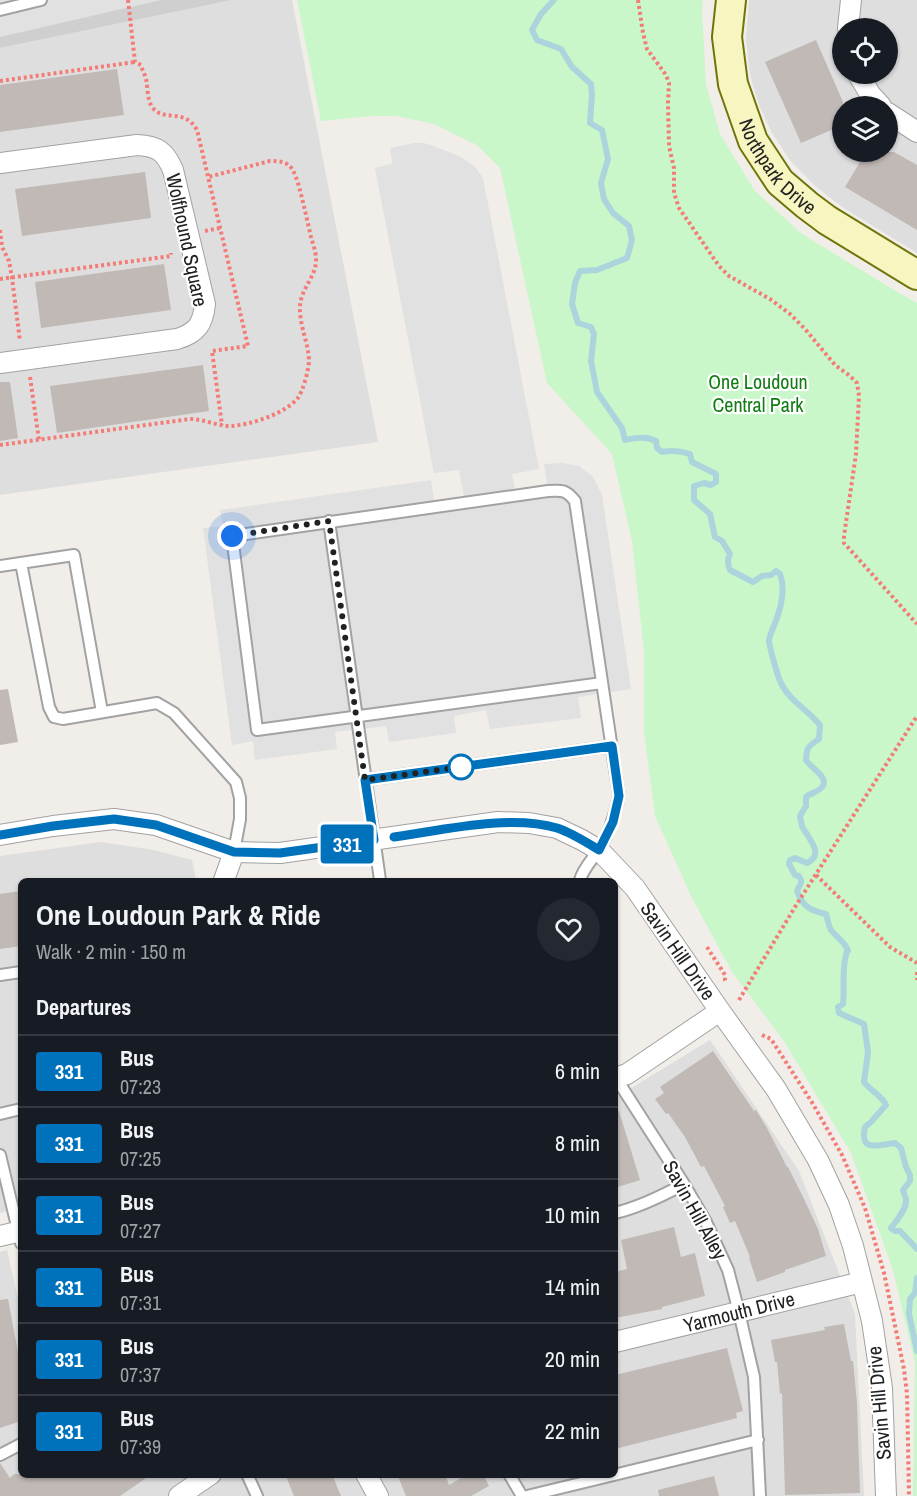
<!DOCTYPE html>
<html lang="en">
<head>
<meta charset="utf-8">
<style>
  :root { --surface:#171b24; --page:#242831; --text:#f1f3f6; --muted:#9ea1a6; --line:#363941 }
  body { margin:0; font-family:"Archivo Narrow",sans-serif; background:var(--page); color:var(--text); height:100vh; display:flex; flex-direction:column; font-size:22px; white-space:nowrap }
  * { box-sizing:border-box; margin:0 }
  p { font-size:20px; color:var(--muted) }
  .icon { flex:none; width:33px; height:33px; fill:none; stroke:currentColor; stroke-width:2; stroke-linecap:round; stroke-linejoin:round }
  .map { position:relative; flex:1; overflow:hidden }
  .details { position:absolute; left:18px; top:878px; width:600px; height:600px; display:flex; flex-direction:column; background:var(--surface); border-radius:9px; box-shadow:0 2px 4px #0004 }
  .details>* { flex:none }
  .badge { padding:0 12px; border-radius:4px; font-size:21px; line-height:39px }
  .controls { position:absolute; left:832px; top:18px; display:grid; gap:12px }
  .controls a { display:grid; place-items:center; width:66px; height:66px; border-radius:50%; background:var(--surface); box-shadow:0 2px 4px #0004; font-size:30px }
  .you { position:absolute; width:30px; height:30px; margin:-15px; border:4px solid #fff; border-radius:50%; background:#1a73e8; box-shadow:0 0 0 9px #1a73e833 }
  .map>.badge { position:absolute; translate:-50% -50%; box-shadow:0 0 0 3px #fff }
  h2 { padding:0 18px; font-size:22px; line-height:54px }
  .round { display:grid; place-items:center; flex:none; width:63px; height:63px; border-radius:32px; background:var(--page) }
  .head { display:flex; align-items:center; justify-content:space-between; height:102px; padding:0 18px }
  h1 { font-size:28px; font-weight:700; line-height:45px }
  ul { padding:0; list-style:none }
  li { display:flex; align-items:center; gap:18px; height:72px; padding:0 18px; border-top:2px solid var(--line) }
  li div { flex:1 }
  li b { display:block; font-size:22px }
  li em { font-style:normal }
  li .badge { min-width:66px; font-weight:700; text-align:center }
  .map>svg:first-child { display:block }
  .residential { fill:#dfdede; fill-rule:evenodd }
  .religious { fill:#cfcfcf }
  .park { fill:#c9f7ca }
  .parking { fill:#e1e1e1 }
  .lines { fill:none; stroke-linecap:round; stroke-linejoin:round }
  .stream { stroke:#abd4dc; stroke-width:6 }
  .building { fill:#c1b9b5 }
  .lane-casing { stroke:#a2a2a2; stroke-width:14 }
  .street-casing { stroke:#a2a2a2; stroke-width:22 }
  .secondary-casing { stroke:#70750b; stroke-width:32 }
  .path { stroke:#f37c77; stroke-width:4; stroke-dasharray:3 3; stroke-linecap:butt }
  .lane { stroke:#fff; stroke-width:10 }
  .street { stroke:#fff; stroke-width:20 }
  .secondary { stroke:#f7f6c0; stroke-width:28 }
  .line-casing { stroke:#fff; stroke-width:14 }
  .line { stroke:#0072bc; stroke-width:9 }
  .walk { stroke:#212121; stroke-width:6; stroke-dasharray:0 10.8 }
  .stop-dot { fill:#fff; stroke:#0072bc; stroke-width:3 }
  .labels { text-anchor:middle; stroke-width:4.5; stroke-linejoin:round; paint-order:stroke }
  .street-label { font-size:20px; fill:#212121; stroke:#fff }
  .park-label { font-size:20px; fill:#127c14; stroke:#fff }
</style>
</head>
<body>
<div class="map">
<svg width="917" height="1496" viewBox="0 0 917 1496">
  <rect width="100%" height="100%" fill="#f1ede8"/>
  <path class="residential" d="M232,0H292L378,442L0,495V48Z
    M749,0H917V253L842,207L814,185L789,159L771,131L759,105L750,75L746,40ZM843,28H888V74H843ZM843,106H888V152H843Z
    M101,842L154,850L192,860L196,880H21V1207L0,1213V856Z
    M710,1040L799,1171L855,1314L864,1496H0V1252L7,1250L21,1312V1474H615V1098Z"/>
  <path class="religious" d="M0,0H232L0,48Z"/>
  <path class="park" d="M297,0H703L702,10L706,84L720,134L755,191L802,234L899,293L917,303V1496H913L915,1363L893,1270L851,1153L784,1041L732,972L692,898L655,816L644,731V652L632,541L612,454L547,383L500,168L477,145L434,124L396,116H372L321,121Z"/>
  <path class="parking" d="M0,0H161L0,37Z
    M414,143H423L431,145L461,157L476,168L483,178L539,469L512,474L516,495L548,490L544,464L563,463L579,466L593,477L602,495L631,689L578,697L581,718L490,729L486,710L454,716L456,733L389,742L386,726L335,732L337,749L255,760L253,741L232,745L203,528L223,526L220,510L431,480L435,506L465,502L459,470L434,473L375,168L391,164L392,162L390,148Z"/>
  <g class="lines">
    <path class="stream" d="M554,0L541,14L532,30L537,40L561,49L572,67L591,84L592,94L590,123L602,130L608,159L601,183L604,199L613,213L629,226L632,240L627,258L597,270L580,271L575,283L572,304L578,323L591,327L594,334L591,361L597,392L622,428L625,440C636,438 646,436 656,441L657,448L662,452C671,450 681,451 690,454L692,462L716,474V482L711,485L704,483L694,486V500L710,514L715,537L722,541L730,554C727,559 728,565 730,570L753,582L762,576L771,575L776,571L780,574C786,590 781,608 775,623C773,629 769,636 769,641C770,649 777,674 780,681C788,700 808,710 820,725L819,739C808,747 807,746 806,760C811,768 830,778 822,787C819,792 810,793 806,797V806L800,816C800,817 802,825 802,826C807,837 826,854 807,863L795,858L790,860L789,864L795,875L799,876L801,880V883L797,891C802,906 811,911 826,914C828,920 828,925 831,930C837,938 845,941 848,951H847C841,969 845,986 843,1004L838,1007L839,1013L864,1024L868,1052L864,1082C870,1090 884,1098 886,1105L871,1122L865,1127C859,1153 878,1145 895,1143L901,1148L906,1167L910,1175V1181L903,1190C904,1194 906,1197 906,1200C907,1209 896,1221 891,1228L895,1231H900L917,1249
      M917,1278L915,1293L910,1299L909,1314L917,1351"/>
  </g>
  <path class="building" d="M816,40L843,102V125L801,143L765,62Z
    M117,69L124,115L0,132V85Z
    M866,152H894L917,165V230L845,187Z
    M145,172L151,218L22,236L15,189Z
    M164,264L171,310L41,328L35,282Z
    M203,365L209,411L57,433L50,386Z
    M0,382H10L18,438L0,441Z
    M8,689L18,742L0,745V690Z
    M21,891V946L0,949V894Z
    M713,1051L754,1111L756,1110L767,1128L787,1167H788L805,1201L818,1229L826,1256L785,1270V1272L757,1282L749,1258L750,1257L735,1221L730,1223L723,1207L725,1206L704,1166L701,1167L685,1137L668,1113L666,1114L655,1099L664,1093L660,1087Z
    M615,1111H619L640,1180L615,1188Z
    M674,1227L681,1257L695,1253L705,1296L662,1307V1309L615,1318V1272L627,1269L621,1240Z
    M8,1299L21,1368V1421L0,1428V1300Z
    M844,1324L851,1361H853L857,1403L860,1493L785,1495L782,1393L780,1394L777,1362H775L771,1340L825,1330L824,1327Z
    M727,1348L743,1411L736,1413L737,1418L615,1449V1375Z
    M0,1463L10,1478L14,1474H152L120,1496H0Z
    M285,1474H332L341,1496H294Z
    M397,1474H445L449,1485L468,1474H483L489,1486L471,1496H406Z
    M714,1476L719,1496H659L658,1490Z"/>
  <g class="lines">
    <defs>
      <path id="lane" d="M0,10L41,0
        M329,521L380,880
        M21,563L49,707L54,717L63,719L157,703L174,713L236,782L240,798V819L234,852
        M0,566L74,555L102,712
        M365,780L612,746
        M580,880C583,869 591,861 598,851C609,834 615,816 619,796L575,501C566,490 563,490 548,491L232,536L257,730L602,683
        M0,975L21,972
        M616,1078L684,1184L706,1222L728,1270L739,1312L754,1377L760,1496
        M0,1114L21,1109
        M0,1155L21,1243
        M615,1213C640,1207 662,1196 684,1184
        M0,1455L21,1444
        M247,1474L257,1496
        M509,1474L522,1496
        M527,1496L758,1440"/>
      <path id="street" d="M848,28L851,0
        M858,74L870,94L881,106
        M888,113L917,132
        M0,163L137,145C157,146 165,151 173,170L205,304C203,324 197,333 177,339L0,363
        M0,835L53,826L114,819L156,825L234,852L280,853L498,822L529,823L557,828L582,840L599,850L635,888L720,1011L776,1089L818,1160L839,1205L853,1246L872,1321L882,1388L886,1496
        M224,880L234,852
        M615,1078L627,1074L720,1011
        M0,1236L21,1231
        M615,1342L862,1282
        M366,1474L378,1496
        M179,1496L211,1474"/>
      <g id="secondary">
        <path id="s1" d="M731,0L727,37L733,84L753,141L780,182L807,205L827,220L917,275"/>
      </g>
    </defs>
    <use href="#lane" class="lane-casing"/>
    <use href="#street" class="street-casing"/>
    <use href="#secondary" class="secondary-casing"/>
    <path class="path" d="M128,0L135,62L141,65C142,70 145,74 146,79C148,88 147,99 152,107C164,123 184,107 197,130L248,346L212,351L222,425
      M638,0L643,33L647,49L666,75L669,83L668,103L669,146L674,168V193L679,208L719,266L729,276L770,299L790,314L805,329L835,365L850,376L857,383L859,396L856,454L844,536V543L917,624
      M0,81L135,62
      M0,230L2,247L9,261L12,278L20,341
      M205,231L220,228
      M0,279L171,256V253
      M30,377L39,440
      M0,445L190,419C204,419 217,426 231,426C250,425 284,414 297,399C303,392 309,369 309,360C308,341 299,325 300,306C301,288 317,276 316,259C316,252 313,244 311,237C307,219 303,201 298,183C292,166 290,161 270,161L208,177
      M816,875L890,947L917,963
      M707,947L725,975V980L726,982
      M917,972V980
      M739,1000L795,907L917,716
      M762,1035L771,1039L813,1104L842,1155L865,1208L884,1273L904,1369L907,1394L909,1496"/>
    <use href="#lane" class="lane"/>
    <use href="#street" class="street"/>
    <use href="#secondary" class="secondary"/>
  </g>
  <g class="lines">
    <defs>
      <path id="line" d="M0,835L53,826L114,819L156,825L234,852L280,853L374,840L365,780L612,746L619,796L613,822L599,850C586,842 572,833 557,828C510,814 443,830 394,837"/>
    </defs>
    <use href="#line" class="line-casing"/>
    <use href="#line" class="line"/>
    <path class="walk" d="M232,536L329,521L365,780L461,767"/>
  </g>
  <circle class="stop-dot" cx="461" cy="767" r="12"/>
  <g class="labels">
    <g class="street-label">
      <text dy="7" stroke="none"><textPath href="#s1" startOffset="180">Northpark Drive</textPath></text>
      <text transform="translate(187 240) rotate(78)" y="7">Wolfhound Square</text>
      <text transform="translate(678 951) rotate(55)" y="7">Savin Hill Drive</text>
      <text transform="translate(695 1210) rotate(61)" y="7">Savin Hill Alley</text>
      <text transform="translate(739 1312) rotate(-14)" y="7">Yarmouth Drive</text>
      <text transform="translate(879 1403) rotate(-95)" y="7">Savin Hill Drive</text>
    </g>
    <g class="park-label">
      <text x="758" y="389">One Loudoun<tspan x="758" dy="23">Central Park</tspan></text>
    </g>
  </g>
</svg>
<div class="controls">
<a><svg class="icon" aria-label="locate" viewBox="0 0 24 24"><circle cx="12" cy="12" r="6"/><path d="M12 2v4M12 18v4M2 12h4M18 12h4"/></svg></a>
<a><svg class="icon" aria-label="layers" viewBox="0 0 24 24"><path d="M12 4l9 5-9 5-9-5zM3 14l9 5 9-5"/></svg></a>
</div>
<div class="you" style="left:232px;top:536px"></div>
<b class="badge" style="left:347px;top:844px;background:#0072bc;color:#fff">331</b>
<section class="details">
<div class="head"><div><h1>One Loudoun Park &amp; Ride</h1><p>Walk · 2 min · 150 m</p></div><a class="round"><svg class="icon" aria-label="heart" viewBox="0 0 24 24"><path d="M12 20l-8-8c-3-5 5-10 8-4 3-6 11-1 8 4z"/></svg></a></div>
<h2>Departures</h2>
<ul>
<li><span class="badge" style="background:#0072bc;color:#fff">331</span><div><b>Bus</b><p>07:23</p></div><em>6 min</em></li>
<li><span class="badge" style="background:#0072bc;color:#fff">331</span><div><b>Bus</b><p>07:25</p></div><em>8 min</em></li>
<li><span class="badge" style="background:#0072bc;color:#fff">331</span><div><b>Bus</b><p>07:27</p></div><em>10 min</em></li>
<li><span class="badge" style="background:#0072bc;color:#fff">331</span><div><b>Bus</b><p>07:31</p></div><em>14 min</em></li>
<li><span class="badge" style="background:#0072bc;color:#fff">331</span><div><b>Bus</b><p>07:37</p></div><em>20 min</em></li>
<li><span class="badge" style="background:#0072bc;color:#fff">331</span><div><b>Bus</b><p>07:39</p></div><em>22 min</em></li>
</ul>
</section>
</div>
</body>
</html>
